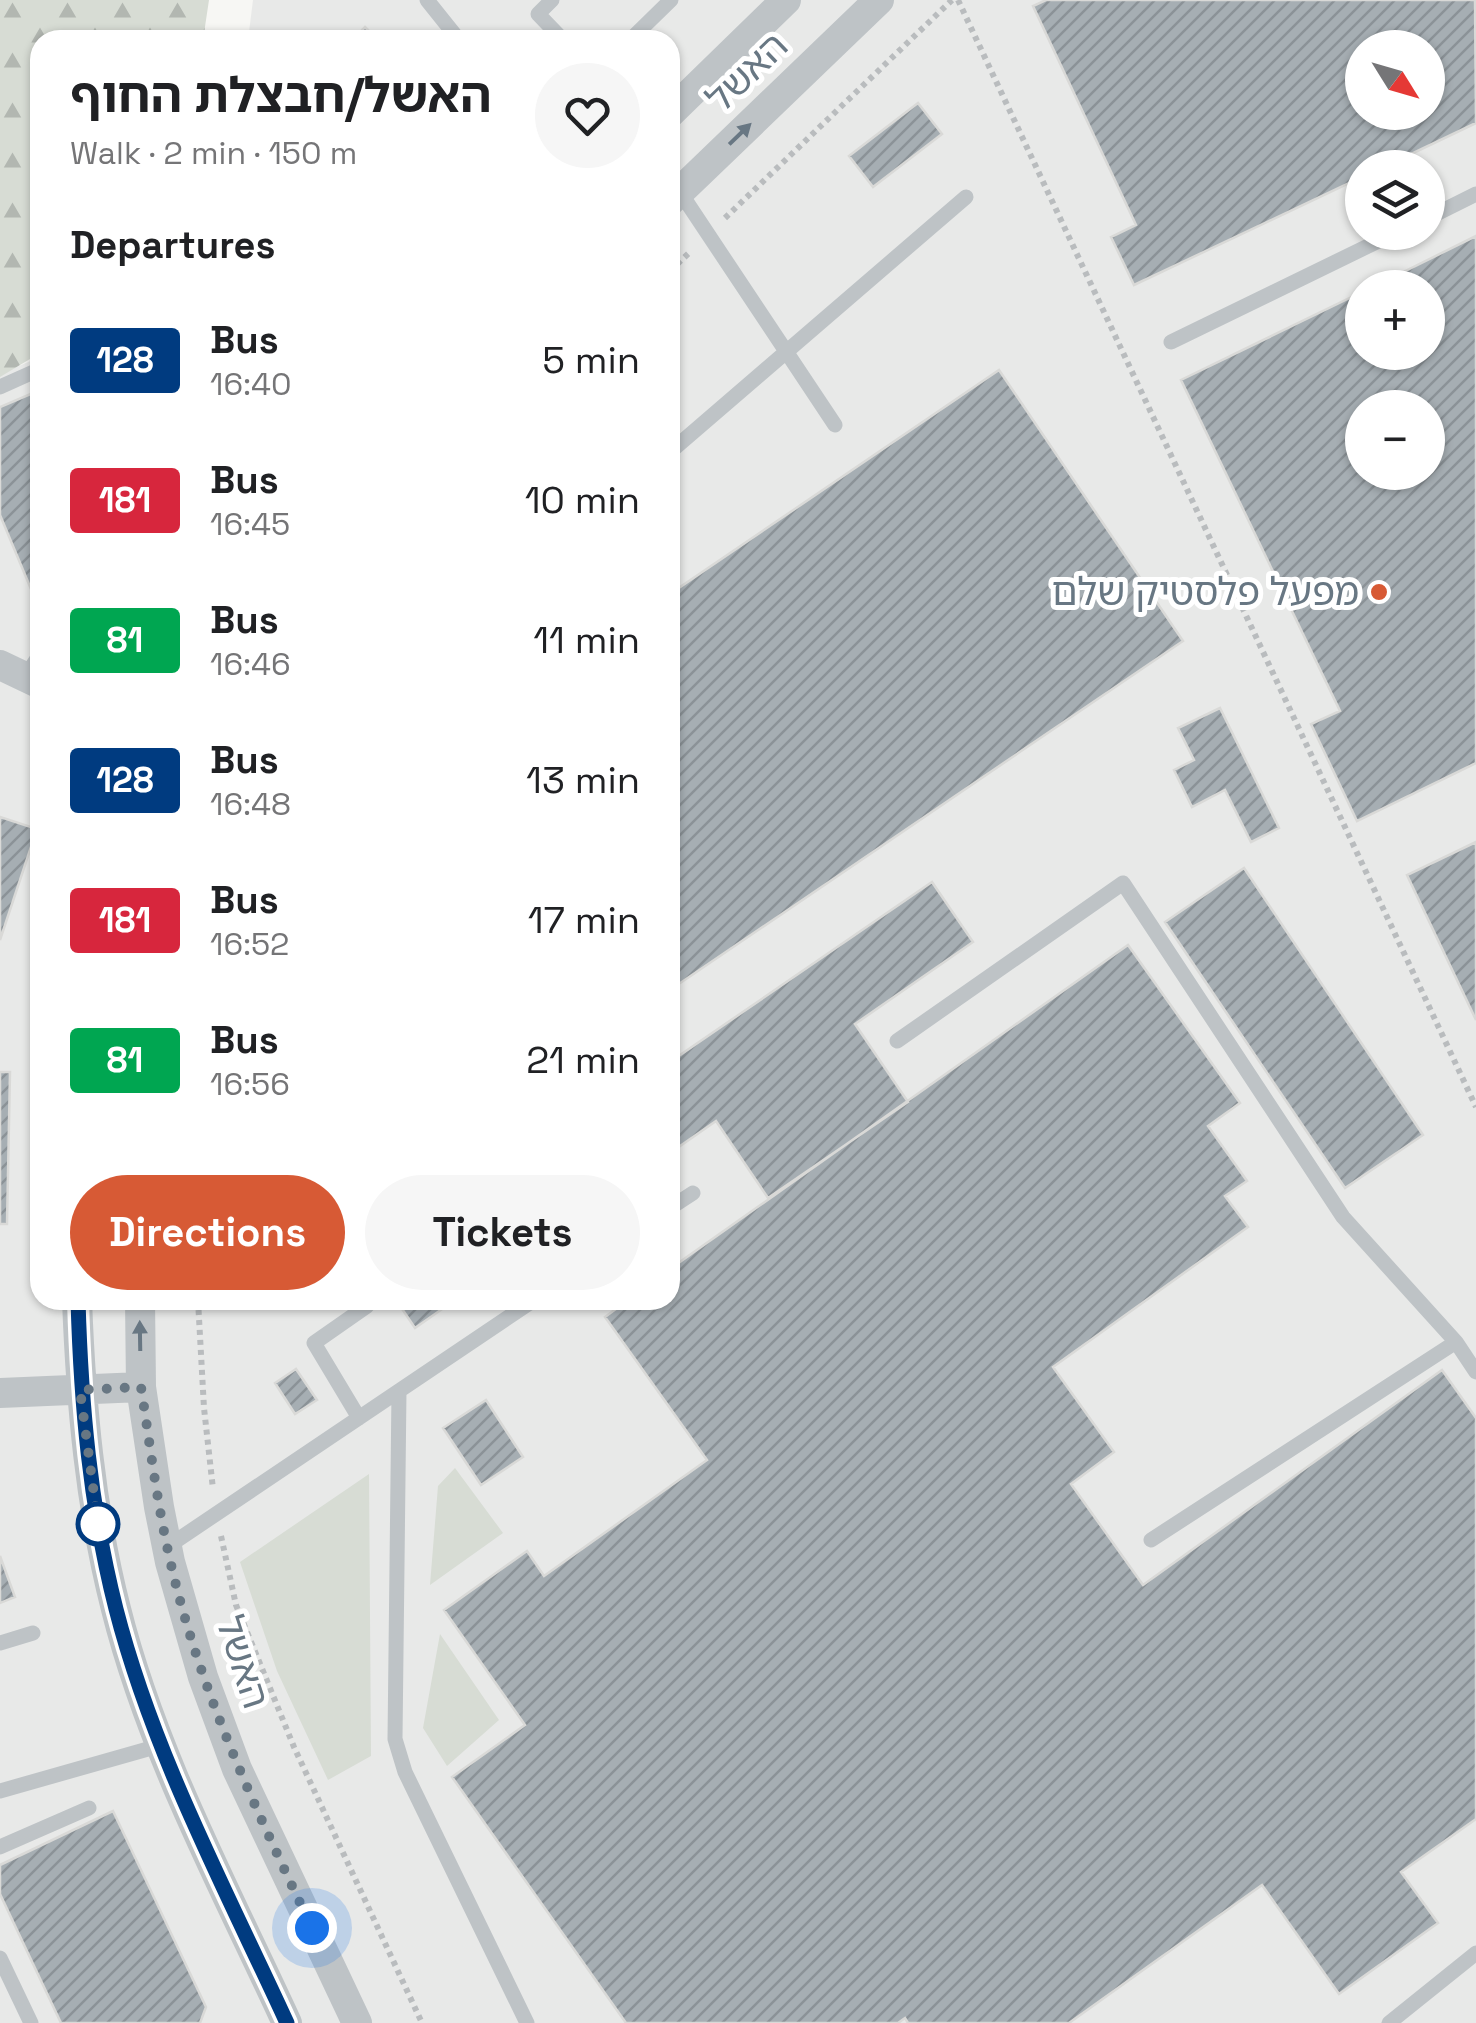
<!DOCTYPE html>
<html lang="en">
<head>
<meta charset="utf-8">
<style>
  :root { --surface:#fff; --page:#f6f6f6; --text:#202124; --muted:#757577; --accent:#d75a35 }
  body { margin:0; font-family:"Space Grotesk","Noto Sans Hebrew",sans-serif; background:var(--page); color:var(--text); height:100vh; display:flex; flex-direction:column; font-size:38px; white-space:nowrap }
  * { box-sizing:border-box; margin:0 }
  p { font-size:32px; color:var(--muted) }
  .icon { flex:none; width:55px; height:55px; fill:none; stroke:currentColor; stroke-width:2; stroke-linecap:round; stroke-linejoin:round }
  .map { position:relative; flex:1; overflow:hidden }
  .panel { position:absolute; left:30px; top:30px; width:650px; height:1280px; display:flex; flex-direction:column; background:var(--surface); border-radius:30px; box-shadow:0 2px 8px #0004 }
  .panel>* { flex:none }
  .badge { padding:0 20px; border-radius:8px; font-size:35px; line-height:65px }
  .needle { width:65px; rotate:127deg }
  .controls { position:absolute; left:1345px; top:30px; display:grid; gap:20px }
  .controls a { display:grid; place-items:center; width:100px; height:100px; border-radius:50%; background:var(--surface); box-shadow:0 2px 8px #0004; font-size:50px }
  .you { position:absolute; width:50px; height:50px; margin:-25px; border:8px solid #fff; border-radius:50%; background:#1a73e8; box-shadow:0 0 0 15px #1a73e833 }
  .map>.badge { position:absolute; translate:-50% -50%; box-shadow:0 0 0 5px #fff }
  h2 { padding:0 40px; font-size:38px; line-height:90px }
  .round { display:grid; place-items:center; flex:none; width:105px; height:105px; border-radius:52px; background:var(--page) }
  .overview { display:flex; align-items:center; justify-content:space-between; height:170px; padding:0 40px }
  h1 { font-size:48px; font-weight:700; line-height:75px }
  .primary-button { display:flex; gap:20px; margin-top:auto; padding:20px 40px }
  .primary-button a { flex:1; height:115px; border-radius:60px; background:var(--accent); color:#fff; font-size:40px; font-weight:700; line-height:115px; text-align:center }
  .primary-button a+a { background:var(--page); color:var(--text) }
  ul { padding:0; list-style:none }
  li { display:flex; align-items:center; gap:30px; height:140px; padding:0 40px }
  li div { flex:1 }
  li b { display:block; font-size:38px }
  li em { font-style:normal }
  li .badge { min-width:110px; font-weight:700; text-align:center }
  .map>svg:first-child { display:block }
  .built { fill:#e8e9e8; fill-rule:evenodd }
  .forest { fill:url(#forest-firs) }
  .green { fill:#d7dcd4 }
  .building { fill:url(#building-hatch); stroke:#d9d9d7; stroke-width:2.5; fill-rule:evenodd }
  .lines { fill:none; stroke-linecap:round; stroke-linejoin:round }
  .path { stroke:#b9bcbe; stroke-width:6; stroke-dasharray:5 5; stroke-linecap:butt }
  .service { stroke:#bec3c6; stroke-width:15 }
  .minor { stroke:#bec3c6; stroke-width:30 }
  .oneway { fill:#687783 }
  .line-casing { stroke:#fff; stroke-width:22 }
  .line { stroke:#003b80; stroke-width:15 }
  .walk { stroke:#687783; stroke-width:10; stroke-dasharray:0 18 }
  .poi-dot { fill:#d75a35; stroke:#fff; stroke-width:4 }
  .stop-dot { fill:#fff; stroke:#003b80; stroke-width:5 }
  .labels { text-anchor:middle; stroke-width:10; stroke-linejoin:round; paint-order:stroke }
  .street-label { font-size:38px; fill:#687783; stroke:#fff }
  .poi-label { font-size:38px; fill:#687783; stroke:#fff; text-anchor:end }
</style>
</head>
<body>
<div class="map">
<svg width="1476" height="2023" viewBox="0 0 1476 2023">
  <defs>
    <pattern id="forest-firs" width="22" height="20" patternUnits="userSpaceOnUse" patternTransform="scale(2.5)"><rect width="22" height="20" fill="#d7dcd4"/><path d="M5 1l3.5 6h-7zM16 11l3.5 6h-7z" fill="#b2b7b1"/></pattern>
    <pattern id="building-hatch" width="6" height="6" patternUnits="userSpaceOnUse" patternTransform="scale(2.5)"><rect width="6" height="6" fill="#a6aeb3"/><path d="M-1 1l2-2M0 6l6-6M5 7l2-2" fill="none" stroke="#8b9297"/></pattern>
  </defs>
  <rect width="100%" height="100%" fill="#f7f7f4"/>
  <path class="built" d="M253,0H1476V2023H0V374L40,357V1300H670V40H248ZM1362,48H1428V112H1362ZM1362,168H1428V232H1362ZM1362,288H1428V352H1362ZM1362,408H1428V472H1362Z"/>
  <path class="forest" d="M0,0H209L203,40H40V353L0,377Z"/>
  <path class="green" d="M455,1468L503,1533L430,1585L438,1486Z
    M369,1474L371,1756L328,1780L277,1671L240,1562Z
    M440,1634L499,1720L447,1766L423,1728Z"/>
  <path class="building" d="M1046,0H1475L1476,123L1382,168H1362V177L1134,285L1111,237L1136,225L1033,6ZM1362,48H1428V112H1362Z
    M365,27L378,40H352Z
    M918,103L942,134L873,187L849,156Z
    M1476,236V763L1357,821L1311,724L1340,711L1181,380L1362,292V352H1428V288H1371ZM1362,408H1428V472H1362Z
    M999,370L1183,641L670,990V594Z
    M40,390V585L31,589L0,515V407Z
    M1220,708L1279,828L1251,842L1225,790L1192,807L1174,770L1194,760L1178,728Z
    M0,817L37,829L0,940Z
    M1476,842V1020L1407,875Z
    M1244,868L1423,1135L1345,1188L1165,922Z
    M932,882L973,942L855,1024L908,1102L768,1198L716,1121L670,1153V1062Z
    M1128,945L1240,1103L1208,1126L1247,1181L1225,1196L1248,1227L1053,1367L1114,1452L1071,1484L1143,1585L1442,1370L1476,1418V1819L1401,1872L1438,1923L1339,1994L1262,1885L1069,2023H908L905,2018L898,2023H626L452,1777L525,1725L444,1610L527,1551L544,1576L707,1460L605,1317L628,1300H670V1269Z
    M0,1072H10L7,1224H0Z
    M396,1300H455L415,1328Z
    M296,1369L317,1400L295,1414L275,1383Z
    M486,1400L523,1457L481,1485L443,1428Z
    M0,1556L15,1597L0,1603Z
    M113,1811L206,2007L200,2023H61L0,1894V1865Z"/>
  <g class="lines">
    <path class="path" d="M958,0L1476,1107
      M725,218L952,0
      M670,271L691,251
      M198,1300L204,1408L213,1489
      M221,1536L236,1605L294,1747L422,2023"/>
    <path class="service" d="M427,0L459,40
      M552,0L538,14L563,40
      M630,40L671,0
      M680,192L835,425
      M1428,218L1476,194
      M1171,342L1397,232
      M0,387L40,369
      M670,452L966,197
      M25,677L40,654
      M897,1041L1123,883L1343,1217L1456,1342L1476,1372
      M670,1208L693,1193
      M399,1391L395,1739L405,1772L527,2023
      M359,1418L314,1343L367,1306
      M1151,1540L1456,1342
      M167,1547L534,1300
      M0,1643L33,1633
      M0,1791L162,1745
      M0,1847L89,1808
      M0,1958L31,2023
      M1389,2023L1476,1953"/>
    <path class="minor" d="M670,113L786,0
      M670,201L879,0
      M0,665L40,684
      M77,1300C81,1404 90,1507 116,1609C152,1753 225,1888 287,2023
      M140,1300L141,1387L159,1507L170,1562L203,1677L237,1769L357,2023
      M0,1393L141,1387"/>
  </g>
  <defs><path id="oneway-solid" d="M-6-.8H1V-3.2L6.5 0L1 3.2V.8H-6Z" transform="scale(2.5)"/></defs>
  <g class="oneway">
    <use href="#oneway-solid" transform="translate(740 134) rotate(-44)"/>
    <use href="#oneway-solid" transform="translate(140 1336) rotate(-91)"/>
  </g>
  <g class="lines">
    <defs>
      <path id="line" d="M78,1300C81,1404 90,1507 116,1609C153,1753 225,1888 287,2023"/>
    </defs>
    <use href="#line" class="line-casing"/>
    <use href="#line" class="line"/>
    <path class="walk" d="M98,1524L80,1390L141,1387C150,1445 157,1503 170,1560C199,1689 255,1808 312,1928"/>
  </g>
  <circle class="poi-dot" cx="1379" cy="592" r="10"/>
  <circle class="stop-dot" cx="98" cy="1524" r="20"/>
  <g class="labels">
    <g class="street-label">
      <text transform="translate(747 72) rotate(-44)" y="13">האשל</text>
      <text transform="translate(243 1662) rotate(72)" y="13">האשל</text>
    </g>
    <g class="poi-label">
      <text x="1359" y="605">מפעל פלסטיק שלם</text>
    </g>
  </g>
</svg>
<div class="controls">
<a><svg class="needle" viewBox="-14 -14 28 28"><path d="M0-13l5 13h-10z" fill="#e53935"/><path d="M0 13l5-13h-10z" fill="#757577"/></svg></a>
<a><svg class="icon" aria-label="layers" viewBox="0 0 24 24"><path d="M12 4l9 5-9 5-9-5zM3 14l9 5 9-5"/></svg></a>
<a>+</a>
<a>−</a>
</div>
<div class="you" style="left:312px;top:1928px"></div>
<section class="panel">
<div class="overview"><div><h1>האשל/חבצלת החוף</h1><p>Walk · 2 min · 150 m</p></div><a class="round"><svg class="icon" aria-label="heart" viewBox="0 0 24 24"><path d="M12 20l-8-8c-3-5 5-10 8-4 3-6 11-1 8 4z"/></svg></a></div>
<h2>Departures</h2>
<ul>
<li><span class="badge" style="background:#003b80;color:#fff">128</span><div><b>Bus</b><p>16:40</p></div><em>5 min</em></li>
<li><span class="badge" style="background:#d7263d;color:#fff">181</span><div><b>Bus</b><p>16:45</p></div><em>10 min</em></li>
<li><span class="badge" style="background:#00a651;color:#fff">81</span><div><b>Bus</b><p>16:46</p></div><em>11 min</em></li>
<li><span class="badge" style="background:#003b80;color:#fff">128</span><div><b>Bus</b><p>16:48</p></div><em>13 min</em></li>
<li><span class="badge" style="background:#d7263d;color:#fff">181</span><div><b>Bus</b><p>16:52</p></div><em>17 min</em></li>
<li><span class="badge" style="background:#00a651;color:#fff">81</span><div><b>Bus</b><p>16:56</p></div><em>21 min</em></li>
</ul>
<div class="primary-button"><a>Directions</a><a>Tickets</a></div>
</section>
</div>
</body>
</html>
